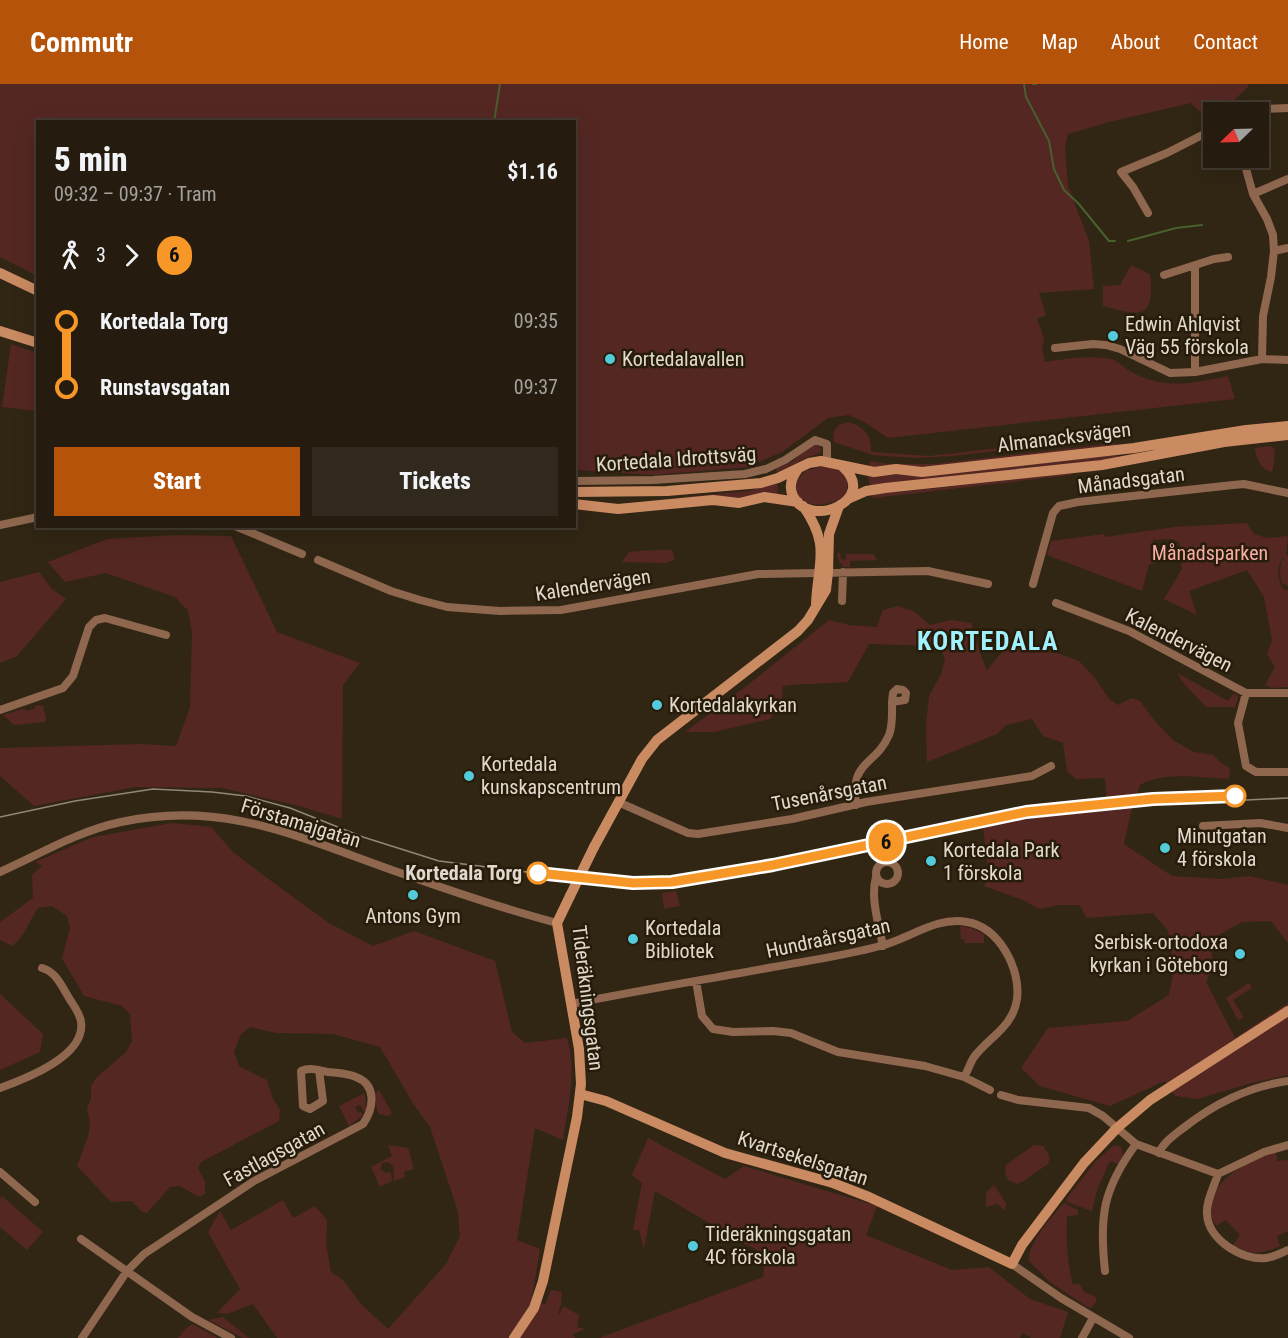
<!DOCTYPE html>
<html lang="en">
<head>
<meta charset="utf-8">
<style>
  :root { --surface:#251c0f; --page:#31291d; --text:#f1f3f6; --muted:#a3a19e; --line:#423a2f; --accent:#b45309 }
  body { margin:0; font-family:"Roboto Condensed",sans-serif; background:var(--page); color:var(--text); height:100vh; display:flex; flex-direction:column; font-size:22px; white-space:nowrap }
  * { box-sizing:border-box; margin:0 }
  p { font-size:20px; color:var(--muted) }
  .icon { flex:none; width:33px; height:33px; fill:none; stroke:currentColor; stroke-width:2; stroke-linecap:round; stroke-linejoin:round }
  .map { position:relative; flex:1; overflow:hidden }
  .panel { position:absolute; left:36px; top:36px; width:540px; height:408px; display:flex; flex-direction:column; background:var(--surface); border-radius:0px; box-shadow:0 6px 24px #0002,0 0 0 2px var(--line) }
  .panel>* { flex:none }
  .badge { padding:0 12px; border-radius:20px; font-size:21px; line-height:39px }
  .needle { width:39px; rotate:247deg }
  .buttons { position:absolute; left:1203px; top:18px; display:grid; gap:12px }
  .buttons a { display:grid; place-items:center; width:66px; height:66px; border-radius:0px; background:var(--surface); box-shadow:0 6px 24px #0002,0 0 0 2px var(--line); font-size:30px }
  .map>.badge { position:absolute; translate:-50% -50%; box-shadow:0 0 0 3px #fff }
  .legs { display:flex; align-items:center; gap:9px; height:66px; padding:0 18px; font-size:20px }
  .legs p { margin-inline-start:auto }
  .headline { display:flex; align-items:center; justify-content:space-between; height:102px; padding:0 18px }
  h1 { font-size:33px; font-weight:800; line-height:45px }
  .cta { display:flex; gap:12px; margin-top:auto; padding:12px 18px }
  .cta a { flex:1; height:69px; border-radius:0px; background:var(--accent); color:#fff; font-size:24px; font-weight:800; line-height:69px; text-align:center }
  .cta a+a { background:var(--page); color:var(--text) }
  ul { padding:0 18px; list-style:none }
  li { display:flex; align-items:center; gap:21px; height:66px; font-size:22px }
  li i { display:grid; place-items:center; width:9px; height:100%; margin:0 8px; background:currentColor }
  li i::after { content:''; width:15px; height:15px; margin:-8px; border:4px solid; border-radius:50%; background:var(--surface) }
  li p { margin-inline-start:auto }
  li:first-child i { background:linear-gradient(#0000 50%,currentColor 0) }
  li:last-child i { background:linear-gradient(currentColor 50%,#0000 0) }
  header { display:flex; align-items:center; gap:36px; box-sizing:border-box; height:84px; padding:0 30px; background:var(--accent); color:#fff }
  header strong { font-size:28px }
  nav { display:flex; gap:33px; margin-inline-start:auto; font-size:21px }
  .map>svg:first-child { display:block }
  .green { fill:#542723 }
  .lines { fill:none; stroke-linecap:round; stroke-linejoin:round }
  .stream { stroke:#48602d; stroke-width:2 }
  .street { stroke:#8f674f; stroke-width:8 }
  .secondary { stroke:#ca8a62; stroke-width:10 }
  .tram { stroke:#908778; stroke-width:1.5 }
  .secondary-bridge { stroke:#ca8a62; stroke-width:10 }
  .line-1-casing { stroke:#fff; stroke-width:14 }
  .line-1 { stroke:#f79727; stroke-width:9 }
  .poi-dot { fill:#53cbdb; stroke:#271c0a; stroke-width:2 }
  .stop-1-dot { fill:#fff; stroke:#f79727; stroke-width:3 }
  .labels { text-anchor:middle; stroke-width:5; stroke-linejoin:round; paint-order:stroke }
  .poi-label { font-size:20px; fill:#e1d9ce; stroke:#271c0a; text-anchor:start }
  .street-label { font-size:20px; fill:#e1d9ce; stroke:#271c0a }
  .park-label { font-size:20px; fill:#f7ada5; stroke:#271c0a }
  .stop-label { font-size:20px; font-weight:bold; fill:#e1d9ce; stroke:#271c0a; text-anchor:end }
  .district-label { font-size:26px; font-weight:bold; letter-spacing:1.5px; fill:#a0f1fd; stroke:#271c0a }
</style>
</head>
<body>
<header>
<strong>Commutr</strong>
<nav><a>Home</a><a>Map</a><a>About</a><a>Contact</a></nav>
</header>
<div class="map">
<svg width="1288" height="1254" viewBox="0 0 1288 1254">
  <rect width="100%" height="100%" fill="#312614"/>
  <path class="green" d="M0,0H1248L1249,2L1231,19L1232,26L1199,27L1191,19L1109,38L1068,50L1065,64L1068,102L1089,157L1094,205L1039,209L1046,231L1037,235L1044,254L1042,264L1045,278C1067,275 1088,271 1110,275C1118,276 1125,285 1133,289C1167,306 1193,299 1228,292L1235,315L888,354L866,339L849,331L828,334L782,368L747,383L653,391L575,386L574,38H38L37,192L0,173Z
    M1131,181L1150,190C1155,237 1140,232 1103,222V202L1120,201Z
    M11,260L37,269V327L2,323Z
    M849,338C864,342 872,353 871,368L929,372L1132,349L1131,351L952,372L914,374L873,371L834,358C831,346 837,340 849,338Z
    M1116,359L1117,362L936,383L869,384L870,377L889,380H934Z
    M817,360L821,365L820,369L805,374L778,391L776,385L793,377L810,363Z
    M1271,362L1275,366L1273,386L1271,388C1261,385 1256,375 1255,364Z
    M1117,371L1118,373L1089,378L870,403L868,391L947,390Z
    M823,382L839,386L848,396L846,410C831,424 794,428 796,398L805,387Z
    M1071,389V391L873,414L871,409L900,408Z
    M777,397L778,411L747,414L683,413L750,407Z
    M1247,439L1254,450L1267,454L1288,452L1286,471H1288V502L1282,499C1279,489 1279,479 1286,471C1276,479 1277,495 1283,505L1288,506V603L1273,604L1265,601L1275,583L1267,570L1272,556L1264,513L1247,486L1189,507L1197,531L1164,515L1182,485L1179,458L1172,455L1153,456L1156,479L1149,481L1142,507L1047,471L1051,457L1104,450L1105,453L1174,443Z
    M176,451L231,452L277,548L360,579L343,601L342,735L299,722L222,704L135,703L34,722L0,692V664L141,660L176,662L190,623L192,549L188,527L175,513L106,489L65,498L48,478L107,455Z
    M659,466H672L675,475L666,479L622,478L629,468L640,467V473V467Z
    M837,469H840L841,475L846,476V470H874L877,476L850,477V483H843L838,475Z
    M39,488L52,505L66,515L17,572L0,579V498Z
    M898,522L915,528L930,541L951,536L971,539L982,575L987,586L1002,568L1018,563L1060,570L1079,577L1095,594L1109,615L1118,621L1132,614L1140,617L1154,636L1173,656L1194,668L1213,671L1221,679L1230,684L1229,695C1201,694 1164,687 1140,701L1130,732L1124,760L1172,792L1222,795L1249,792L1288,801V859L1271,837L1242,838L1210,856L1213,883L1206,898L1235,954L1288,919V991L1251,999L1198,1015L1175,1012L1165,997L1110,1022L1040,1002L1021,984L1048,944L1127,937L1169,911L1174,884L1168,847L1153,829L1087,834L1079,821H1059L1039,825L1023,816L984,802L989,791L983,743L1107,721L1105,694L1076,695L1067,687L1063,659L1043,652L1032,635L1006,641L997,650L927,678L926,641L929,612L941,590L945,575L940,562L869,560L848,598C826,600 805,599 783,602L782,616L770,635L714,648H685L744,604L829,536L849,541L877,543L883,526Z
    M1177,589L1228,617L1233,610H1236L1238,614L1235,623H1206L1184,600Z
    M35,621L43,622L46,634L45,638L14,641L3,631L25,624V627L35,625Z
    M172,739L211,743L233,768L263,791L329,839L373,862L414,847L495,877L512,948L525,959L567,954C577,987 568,1022 563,1056L535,1044L517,1156L540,1165L532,1213L545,1221L551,1206L562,1208L561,1220L558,1230L559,1231L563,1222L579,1231L577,1243L585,1245L573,1250L575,1254H277L253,1220L227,1230L217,1229L240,1205L208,1148L220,1127L231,1146L283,1116L293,1134L315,1122L327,1136L326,1160L331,1188L343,1196L361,1220L388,1245L446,1180L460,1152L458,1128L430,1043L414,1021L380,963L333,950L276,949L250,943L241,950L234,968L239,982L267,996L273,1015L280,1026L279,1037L201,1078L198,1084L205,1098V1110L199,1113L180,1102L170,1103L147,1129L141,1127L132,1117L111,1118L77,1082L89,1049L90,1038L87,1025L91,1014V1002L96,994L126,968L132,957L130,930L122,922L84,912L62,874L70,844L67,832L52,822L38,824C27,840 27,850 12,862L0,856V838L33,814L32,791L42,782L35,778L93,753Z
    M676,807L680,822L664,825L662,809Z
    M960,842L971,844L984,850V859H964L965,856L961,855Z
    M1249,899L1252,904L1233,916L1243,932L1242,935L1238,936L1226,914Z
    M0,910L43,950L40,968L0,986Z
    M379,1006L392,1029L388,1032L379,1030L377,1027L375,1009Z
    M365,1009L366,1026L364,1028L360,1021L355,1023L358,1029L361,1028L363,1031L349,1042L339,1022Z
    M648,1054L725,1095L744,1082L877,1122L866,1151L952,1186L989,1183L1030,1215L1068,1228L1060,1254H1031L1023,1249L1020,1254H599L763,1193L764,1184L756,1165L741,1158L655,1107L644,1165L639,1146H633L642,1099L632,1091Z
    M388,1061L408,1064L414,1085L404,1088L405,1093L394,1097L393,1082L388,1078L382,1079L380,1085L386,1089L391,1088L392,1097L380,1103L371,1083L392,1072Z
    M1034,1061L1043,1062L1050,1073L1048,1080L1022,1098L1017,1100L1008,1096L1005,1089L1006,1081Z
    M1114,1061L1121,1063L1123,1071L1118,1080L1111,1077L1109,1079L1097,1106L1092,1127L1067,1118L1066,1115L1095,1078Z
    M1276,1069L1277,1077L1288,1076V1147L1277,1152L1280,1162C1260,1171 1252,1171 1233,1161L1240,1151L1226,1136L1216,1142C1193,1106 1246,1075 1276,1069Z
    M994,1101L1006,1119L1005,1127L997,1120L986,1123V1109Z
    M2,1112L43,1148L27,1166L0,1143V1114Z
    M1064,1119L1078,1126V1131L1067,1132C1066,1156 1067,1178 1073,1201L1079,1199L1084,1208L1096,1213V1218L1091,1224L1086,1222L1050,1198L1029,1177C1027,1161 1053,1130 1064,1119Z
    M223,1233L249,1254H243L208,1236Z
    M193,1240L216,1253L217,1254H178L186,1244Z"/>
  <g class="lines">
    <path class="stream" d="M1024,0L1026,13L1049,57L1054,85L1064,106L1078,119L1109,157H1115
      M1033,0H1036
      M494,38L500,0
      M1128,157L1176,144L1202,141"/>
    <path class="street" d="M1247,28L1264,25L1288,24
      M1243,74L1253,110L1267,135L1273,151L1274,167L1271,193L1263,232L1262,275
      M1253,110L1288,95
      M1148,129L1133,103L1121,88L1167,69L1214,45
      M1274,167L1288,164
      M1164,191L1214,175L1228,173
      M1055,264L1093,260L1106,261L1120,265L1170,289L1195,288V182
      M1195,288L1262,275L1288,276
      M574,397L653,396L745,390L766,385L785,376L815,356L827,360V377
      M0,441L38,433
      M235,442L302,470
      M318,476L391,507L420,516L447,523L500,527L561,526L758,490L928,487L988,500
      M1033,500L1053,429L1059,422L1078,418L1233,401L1244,400L1288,409
      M842,517L843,488
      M1056,519L1129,547L1246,609H1288
      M1246,609L1238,639L1246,682L1256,688H1288
      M0,626L63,604L73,592L89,543L96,536L105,534L166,551
      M618,718L688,749L698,750L792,735L866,718L1032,692L1051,682
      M856,721C850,675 875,683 889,651C893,641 892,629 892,618L905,616L906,609L903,606L897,605L893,609L892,618
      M1203,742L1260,739L1288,744
      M876 789a11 11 0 1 1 22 0a11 11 0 1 1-22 0Z
      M0,788C40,770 78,747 121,738C222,716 296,752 389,785C445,805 500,824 557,839
      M876,793C870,814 879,841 883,862
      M696,897L702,932L713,945L733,948L773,947L791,949L838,968L925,982L964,993L990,1006
      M571,920C636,907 702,896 768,884C805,877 844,872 880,862C909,855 936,832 967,838C999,843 1021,885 1017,915C1013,943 989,953 974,973C970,979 968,987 964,993
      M0,1004C25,995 86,972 81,938C80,929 73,921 69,914C61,901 56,888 42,884
      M1001,1011L1018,1016L1089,1024L1103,1032L1136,1060L1218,1090
      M1288,1061L1264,1068L1218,1090C1214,1103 1206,1117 1207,1130C1208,1156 1243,1177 1266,1174C1274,1173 1281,1169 1288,1166
      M1159,1069C1163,1059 1173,1052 1182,1045C1214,1020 1247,1003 1288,997
      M0,1088L35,1118
      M81,1155L192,1233L231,1254
      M1012,1180L1061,1214L1129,1254
      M1105,1187C1099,1132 1103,1105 1136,1060
      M82,1254L127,1187L144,1170L254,1097L363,1040C374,1024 377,1001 356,993C347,989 337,989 328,988C319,986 309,983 301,987L303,1022L310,1025L323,1017L319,986
      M1082,1254L1093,1234"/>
    <path class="secondary" d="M0,189L38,207
      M0,247L38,259
      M798,385C792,393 788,402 793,412C809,446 879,416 843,383
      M574,408L667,407L761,399L778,394L809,379L821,377L874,388L896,385L922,388L1134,364L1246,346L1288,342
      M848,415L866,407L885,404L1102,381L1224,358L1288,351
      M574,420L618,425L713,416L739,419L764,413L798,418
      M803,422C831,462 818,477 816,520
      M594,763L642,675L657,656L798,547L808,536L826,506L828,488L829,450L839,422
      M580,1010L606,1017L725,1069L833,1099L869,1113L1012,1180L1022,1161L1084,1079L1117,1044L1150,1016L1288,927
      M514,1254L534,1224L543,1197L577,1033L581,1000L579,965L557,839L570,812"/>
    <path class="tram" d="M1144,721L1288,714
      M0,733L75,717L153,705L212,708L246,712L290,724L363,753L439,777L575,794"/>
    <path class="secondary-bridge" d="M570,812L594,763"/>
  </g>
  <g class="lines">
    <defs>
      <path id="line-1" d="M538,789L633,799L672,798L773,781L1026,728L1153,715L1235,712"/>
    </defs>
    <use href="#line-1" class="line-1-casing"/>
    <use href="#line-1" class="line-1"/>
  </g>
  <g class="poi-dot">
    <circle cx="1113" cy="252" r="6"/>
    <circle cx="610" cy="275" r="6"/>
    <circle cx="657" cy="621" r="6"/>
    <circle cx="469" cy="692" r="6"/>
    <circle cx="1165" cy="764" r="6"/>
    <circle cx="931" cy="777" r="6"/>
    <circle cx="413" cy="811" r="6"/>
    <circle cx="633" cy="855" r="6"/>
    <circle cx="1240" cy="870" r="6"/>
    <circle cx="693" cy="1162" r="6"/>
  </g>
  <g class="stop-1-dot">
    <circle cx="1235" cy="712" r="10"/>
    <circle cx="538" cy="789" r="10"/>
  </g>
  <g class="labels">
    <g class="poi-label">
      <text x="1125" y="247">Edwin Ahlqvist<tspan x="1125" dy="23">Väg 55 förskola</tspan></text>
      <text x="622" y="282">Kortedalavallen</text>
      <text x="669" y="628">Kortedalakyrkan</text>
      <text x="481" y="687">Kortedala<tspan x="481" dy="23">kunskapscentrum</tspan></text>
      <text x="1177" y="759">Minutgatan<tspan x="1177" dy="23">4 förskola</tspan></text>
      <text x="943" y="773">Kortedala Park<tspan x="943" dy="23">1 förskola</tspan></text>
      <text x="413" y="839" text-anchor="middle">Antons Gym</text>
      <text x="645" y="851">Kortedala<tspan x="645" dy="23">Bibliotek</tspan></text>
      <text x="1228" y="865" text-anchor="end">Serbisk-ortodoxa<tspan x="1228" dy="23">kyrkan i Göteborg</tspan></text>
      <text x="705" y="1157">Tideräkningsgatan<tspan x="705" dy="23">4C förskola</tspan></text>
    </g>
    <g class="street-label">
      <text transform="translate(1064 353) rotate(-7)" y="7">Almanacksvägen</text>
      <text transform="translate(676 375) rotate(-4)" y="7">Kortedala Idrottsväg</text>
      <text transform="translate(1131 396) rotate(-7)" y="7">Månadsgatan</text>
      <text transform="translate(593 501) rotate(-9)" y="7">Kalendervägen</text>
      <text transform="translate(1179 556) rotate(27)" y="7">Kalendervägen</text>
      <text transform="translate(829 709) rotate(-11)" y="7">Tusenårsgatan</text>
      <text transform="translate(301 739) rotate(17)" y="7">Förstamajgatan</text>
      <text transform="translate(828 854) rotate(-12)" y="7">Hundraårsgatan</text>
      <text transform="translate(588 914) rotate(83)" y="7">Tideräkningsgatan</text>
      <text transform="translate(274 1070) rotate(-29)" y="7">Fastlagsgatan</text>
      <text transform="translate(803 1074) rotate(18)" y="7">Kvartsekelsgatan</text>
    </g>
    <g class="park-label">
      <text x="1210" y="476">Månadsparken</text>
    </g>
    <g class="stop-label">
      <text x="522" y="796">Kortedala Torg</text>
    </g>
    <g class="district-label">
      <text x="988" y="566">KORTEDALA</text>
    </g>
  </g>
</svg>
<div class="buttons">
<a><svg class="needle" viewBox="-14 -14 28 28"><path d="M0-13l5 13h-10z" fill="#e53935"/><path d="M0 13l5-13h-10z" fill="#a3a19e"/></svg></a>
</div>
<b class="badge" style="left:886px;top:758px;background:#f79727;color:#111">6</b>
<section class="panel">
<div class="headline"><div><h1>5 min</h1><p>09:32 – 09:37 · Tram</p></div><b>$1.16</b></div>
<div class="legs"><svg class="icon" aria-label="walk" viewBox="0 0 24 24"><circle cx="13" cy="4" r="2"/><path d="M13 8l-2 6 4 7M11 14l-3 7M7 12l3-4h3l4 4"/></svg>3<svg class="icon" aria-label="forward" viewBox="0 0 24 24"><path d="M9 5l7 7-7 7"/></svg><b class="badge" style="background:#f79727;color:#111">6</b></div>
<ul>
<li><i style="color:#f79727"></i><b>Kortedala Torg</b><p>09:35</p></li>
<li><i style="color:#f79727"></i><b>Runstavsgatan</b><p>09:37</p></li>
</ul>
<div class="cta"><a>Start</a><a>Tickets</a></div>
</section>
</div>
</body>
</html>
